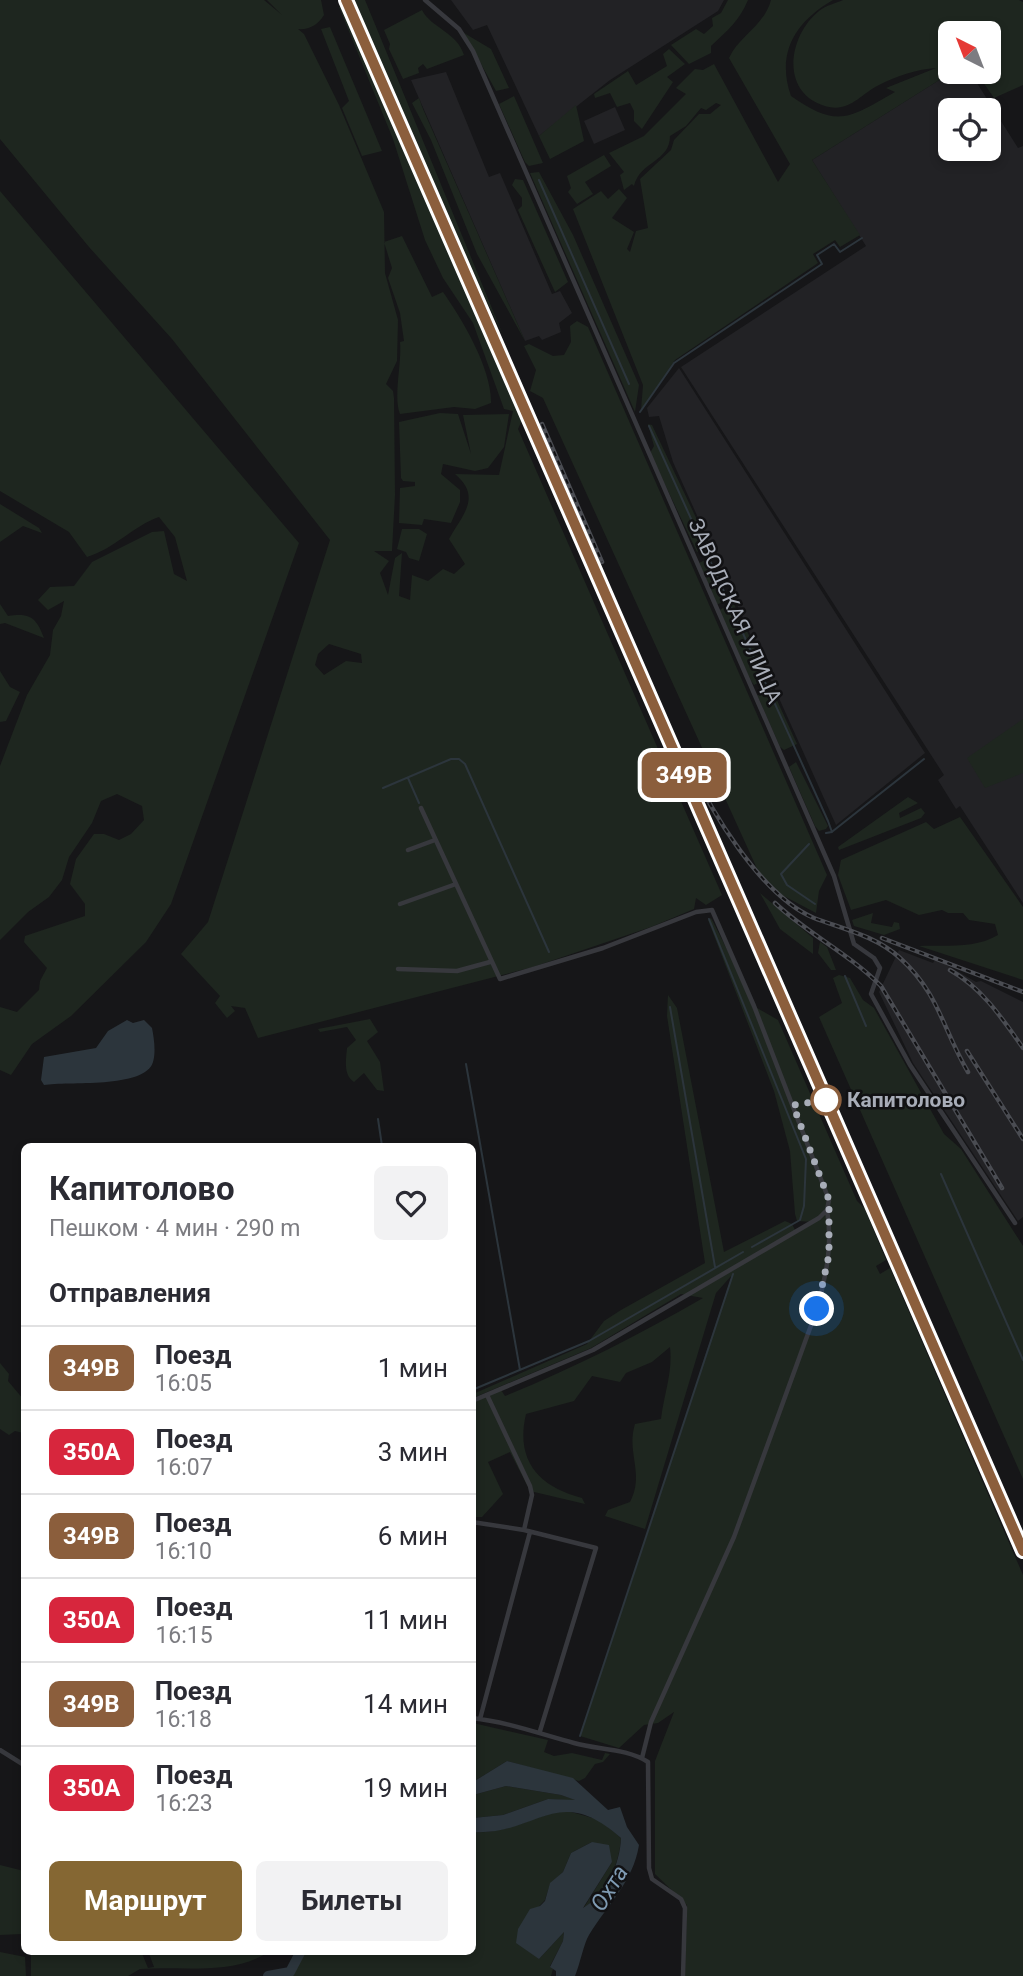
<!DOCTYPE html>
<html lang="ru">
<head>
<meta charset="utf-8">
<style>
  :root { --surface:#fff; --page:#f2f2f3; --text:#2b2b33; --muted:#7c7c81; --line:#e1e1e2; --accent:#856733 }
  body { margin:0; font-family:Roboto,sans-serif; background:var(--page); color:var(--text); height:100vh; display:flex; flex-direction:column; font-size:26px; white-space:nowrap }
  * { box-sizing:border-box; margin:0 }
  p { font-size:23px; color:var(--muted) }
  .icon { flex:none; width:38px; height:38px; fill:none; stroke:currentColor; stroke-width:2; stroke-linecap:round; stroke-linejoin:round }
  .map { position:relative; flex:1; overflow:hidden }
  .side { position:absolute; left:21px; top:1143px; width:455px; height:812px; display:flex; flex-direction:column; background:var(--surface); border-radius:10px; box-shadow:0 4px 10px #0003 }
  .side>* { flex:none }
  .badge { padding:0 14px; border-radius:10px; font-size:24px; line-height:46px }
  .needle { width:46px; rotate:318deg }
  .buttons { position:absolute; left:938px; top:21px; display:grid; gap:14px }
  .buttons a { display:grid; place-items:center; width:63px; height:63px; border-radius:10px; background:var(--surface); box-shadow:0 4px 10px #0003; font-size:35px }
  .you { position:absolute; width:35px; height:35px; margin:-18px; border:5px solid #fff; border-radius:50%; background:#1a73e8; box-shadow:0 0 0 10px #1a73e833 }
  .map>.badge { position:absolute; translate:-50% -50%; box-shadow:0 0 0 4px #fff }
  h2 { padding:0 28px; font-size:26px; line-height:63px }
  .round { display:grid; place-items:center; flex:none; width:74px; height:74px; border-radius:10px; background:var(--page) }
  .overview { display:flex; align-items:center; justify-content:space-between; height:119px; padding:0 28px }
  h1 { font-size:33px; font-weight:700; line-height:52px }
  .action { display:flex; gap:14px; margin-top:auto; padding:14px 28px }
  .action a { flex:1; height:80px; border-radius:10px; background:var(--accent); color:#fff; font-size:28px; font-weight:700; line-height:80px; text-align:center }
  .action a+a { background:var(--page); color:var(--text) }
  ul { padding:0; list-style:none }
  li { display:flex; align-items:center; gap:21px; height:84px; padding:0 28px; border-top:2px solid var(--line) }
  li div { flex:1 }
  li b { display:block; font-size:26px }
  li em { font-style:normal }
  li .badge { min-width:77px; font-weight:700; text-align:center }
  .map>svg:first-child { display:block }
  .built { fill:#222225; fill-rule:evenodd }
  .green { fill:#1e261f; fill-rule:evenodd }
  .water { fill:#2c353c }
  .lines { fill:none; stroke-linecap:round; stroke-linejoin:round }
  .stream { stroke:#2c353c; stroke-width:2 }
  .river { stroke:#2c353c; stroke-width:10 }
  .street { stroke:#37383d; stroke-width:4.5 }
  .rail-casing { stroke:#4a4c52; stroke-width:4.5 }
  .rail { stroke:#111113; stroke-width:2; stroke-dasharray:5; stroke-linecap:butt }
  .line-casing { stroke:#fff; stroke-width:16 }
  .line { stroke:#8b5e3c; stroke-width:10 }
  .walk { stroke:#a8adb8; stroke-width:7; stroke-dasharray:0 12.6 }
  .stop-dot { fill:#fff; stroke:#8b5e3c; stroke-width:3.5 }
  .labels { text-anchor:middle; stroke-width:5; stroke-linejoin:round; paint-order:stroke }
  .street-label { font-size:21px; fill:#a8adb8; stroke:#111113 }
  .stop-label { font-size:21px; font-weight:bold; fill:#a8adb8; stroke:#111113; text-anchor:start }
  .water-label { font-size:23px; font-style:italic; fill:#7f9bb3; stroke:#111113 }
</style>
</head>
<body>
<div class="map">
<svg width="1023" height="1976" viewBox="0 0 1023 1976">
  <rect width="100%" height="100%" fill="#161618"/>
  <path class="built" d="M451,0H724L718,11L610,80L539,136L487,25L473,30Z
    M446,72L489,177L500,173L552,294L560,291L572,313L559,323L561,332L542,340L539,336L525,341L411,80Z
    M952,72H970L1018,148L1023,146V903L960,806L956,809L938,780L944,775L681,367L866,246L812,160ZM950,110H989V149H950Z
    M615,107L625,130L594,144L584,121Z
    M679,368L925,753L836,825L673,462L659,416L649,417L647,408Z
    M899,950L933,963L936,959L976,982L981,981L1023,1002V1217L1018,1221L913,1063L879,992Z"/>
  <path class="green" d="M0,0H264L282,15L267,0H321L324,15C318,25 309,30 298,29L304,34L339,105L384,212L385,273L398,320L397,361L386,384L393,391L394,398L395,495L392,551H374L389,561L380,573L388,595L395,558L402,553L399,596L410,600L412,575L428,581L443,569L454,574L465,564L449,539C463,514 482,497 455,474L499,475L513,411L504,409L473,323L443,278L425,240L393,139L339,7L344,5L522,420L518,429L722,895L706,905L696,898L694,909L651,927L533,967L258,1038L245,1008L231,1006L235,1011L227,1018L215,1003L220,996L181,954L208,922L330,540L172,339L89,247L0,139ZM329,644L361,654L362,663L346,661L324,675L315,665L318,654Z
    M354,0H365L503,335L479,286Z
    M728,0H748C740,20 727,31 711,46V53L689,64L671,45L696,29L704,34L713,26L712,18L721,13Z
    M771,0H833C795,22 776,53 791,96C838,129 849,118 895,92L886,88L936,68C918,69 896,76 879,85C859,95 848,115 822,105C779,89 790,34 819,11C825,6 836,3 843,0H1019L1023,2V85L994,98L976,72H989V33H950L948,65L952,72L812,160L860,235L840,247L835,240L813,254L818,263L675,360L641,410L643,385L573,209L601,191L608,199L619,189L627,198L612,218L634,232L627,249L630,252L636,231L648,228L640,179L671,150L674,140L699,114H710L721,105L716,103L706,110L701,108L686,126L670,136C670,162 640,161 634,186L632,184L624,190L620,175L624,172L609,153L644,136L686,94L676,88L695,69L703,70L714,64L778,182L790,164L729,58C740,35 764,26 771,0Z
    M422,10C431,28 457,32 464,55L427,69L423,64L418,68L419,73L403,79L389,49L390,44L384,30Z
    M330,27L382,151L362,156L342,108L349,101L321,29Z
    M464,33L491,49L509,88L496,91Z
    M669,49L685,64L667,77L673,82L642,129L634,121V111L630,103L617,107L610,93L595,98L594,94L628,71L636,85L667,66L663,54Z
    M514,96L543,163L529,166L525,162L499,104Z
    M419,98L423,109L525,341L477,254L431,140L412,103Z
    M576,105L584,141L550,159L539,136Z
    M604,155L611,166L585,182L593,194L577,204L568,192L571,188L567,176Z
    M539,172L573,235L639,385L635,412L530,173Z
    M515,179L523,180L568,282L555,292L518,210L522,206V198L512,185Z
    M0,191L299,543L171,904L146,942L71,1016L32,1044L11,1075L0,1070V1007L17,1012L39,990L40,981L47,968L24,942L25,936L85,916V904L70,884L76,859L94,834H104L119,840L131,834L144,820L142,806L117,794L101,801L92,823L69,857L62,880L49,897L28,912L0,940V766L27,695L50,655L53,630L61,616L64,601L48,610L38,600L50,587L74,586L92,562L152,532L164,531L174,574L187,581L175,537L159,517C133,526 114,549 87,557L69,532L0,491Z
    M402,236L432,297L443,292C462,319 492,369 491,403L475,409L454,407L400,414C393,396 402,364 400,342L404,341L400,313L388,278L392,268L384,242Z
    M577,321L588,327L827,875L819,891L816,913L782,895L759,873L543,398L530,391L536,370L524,346L529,344L553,356L564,355L571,342L570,326Z
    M440,413L458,414L471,454L463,415L509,414L504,447L488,468L475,471L443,464L441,474L460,490V502L451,523L424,519L422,525L399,523L400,488L415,486V482L403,481L401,478L399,422Z
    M648,424L652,425L709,545L697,552L650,453L654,446Z
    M0,504L39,528L42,533L23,526L0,542Z
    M402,529H419L427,534L419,561L409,558L406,552L397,549Z
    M709,558L727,600L716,605L699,563Z
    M733,602L769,677L754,685L751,681L718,611Z
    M0,604L8,616C30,613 36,617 44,638L5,623L0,624Z
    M0,671L10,687L20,692L6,721L0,722Z
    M770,685L797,744L784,750L780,747L757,695L766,692Z
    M1023,719V773L985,788L967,758Z
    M796,762L828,826L826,829L819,831L815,826L789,767Z
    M908,797L918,803L899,813L900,818L921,808L925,813L921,818L839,850L838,847Z
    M960,817L1023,907V980L919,946C945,945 975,949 998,935L995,924L969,920L963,913H948L942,910L919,915L886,900L851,910L838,875L841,860L926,822L934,829Z
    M760,893L813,938V954L780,929Z
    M873,913L871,923L892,927L894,922L899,923L900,929L884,935L854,926L852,920Z
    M711,918L757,1008L778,1020L857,1201L865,1209L886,1260L876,1266L880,1274L890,1268L1023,1575V1976H685L687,1905L655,1874V1761L674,1712L658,1723L644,1725L619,1748L580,1736L732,1275L716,1293L645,1529L605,1516L608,1510L630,1502C645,1473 626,1453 635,1424L661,1419C664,1394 673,1372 670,1347L652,1362L626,1373L620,1382L592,1376L574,1401L526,1414C515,1461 539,1487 582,1498L585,1504L530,1491L510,1452L488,1462L503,1494L482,1517H473V1402L501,1390L505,1396C574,1368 639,1335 703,1298L681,1294L591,1348L473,1398V1394L587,1344L604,1321L621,1310L705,1263L667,1016L668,995L677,1008L724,1252L785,1221L792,1224L795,1230L814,1222L797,1221L795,1214L790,1151L774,1091L708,920Z
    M820,942L827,947L836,970H831L818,953Z
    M839,975L850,978L863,1000L874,1008L944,1134L961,1149L1023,1246V1479L819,1017L842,1003L833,978Z
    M370,1019L378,1032L367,1041L380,1062L384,1091L377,1090L364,1073L354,1082C343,1075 346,1060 347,1048L356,1040L347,1027L320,1032L318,1029Z
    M0,1363L9,1374L8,1381L24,1400L23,1433L15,1431L9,1435L0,1429Z
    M473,1723L548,1740L544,1752L554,1756L572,1753L602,1760L605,1753L610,1754L603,1762L595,1764L585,1778L579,1781L507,1761L473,1782Z
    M506,1786L561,1795L579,1801L548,1799L503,1815L473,1818V1795Z
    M564,1810L600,1820L621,1838C619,1866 606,1892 583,1909L612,1862L592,1842L571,1853L563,1872L550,1884L545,1900L526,1920L539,1959L564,1932L563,1941L550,1966L553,1969L551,1976H277L291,1973L303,1951H472L473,1832C506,1834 532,1817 564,1810Z
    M0,1865L24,1871V1931L22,1934L0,1935Z
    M31,1951H141L148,1968L154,1967L148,1951H270C233,1976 183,1966 140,1969L128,1976H31Z
    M0,1952L25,1957L26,1976H0Z"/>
  <path class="water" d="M127,1020L133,1023L144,1020L152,1028C154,1038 156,1052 153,1062C145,1089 67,1081 44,1085L41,1080L44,1057L96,1048L108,1031Z
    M507,1761L573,1778L608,1810L620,1807L627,1827L639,1845C633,1882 608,1904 589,1935C584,1943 580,1964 575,1976H556V1971L550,1967L563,1941L564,1932L539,1959L516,1943L518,1929L530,1909L540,1906L545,1901L550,1883L563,1872L571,1853L592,1842L609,1845L612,1862L583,1908C606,1895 620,1864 621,1838C557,1781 537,1836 473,1832V1818L503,1815L548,1799L575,1800L561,1795L506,1786L473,1795V1782Z"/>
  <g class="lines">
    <path class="stream" d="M539,180L629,384
      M640,412L674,363L822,264L817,255L834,244L840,252L862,238
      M649,426L828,821L832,832L826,833
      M408,778L419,803
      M383,788L451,759H459L465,764L549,952
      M833,831L924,759
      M809,844L781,874L787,885L815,904
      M709,919L806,1159L804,1206L800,1220L752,1247
      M845,976L866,1026
      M670,1007L715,1267
      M466,1064L520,1370
      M378,1119L382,1146
      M941,1174L1023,1360
      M472,1390L589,1341L743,1252
      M580,1736L733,1274"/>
    <path class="river" d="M268,1976L290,1972L301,1951"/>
    <path class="street" d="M425,0L459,29L473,51L834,876L854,944L874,958L880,968L871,994L910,1065L1015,1223
      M421,808L500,979L603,948L696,912L712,910L754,1006L829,1200L827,1210L819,1218L593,1350L472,1401
      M408,850L435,840
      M400,904L456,884
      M398,969L457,971L490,962
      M487,1395L530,1486L532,1495L524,1530
      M472,1522L524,1530L596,1548L540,1731
      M472,1718C508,1722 540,1734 574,1743C598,1750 626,1748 648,1762L649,1868L652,1879L681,1899L685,1908L683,1976
      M480,1719L530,1532
      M0,1750L24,1765
      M642,1758L651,1722L734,1537L817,1309C826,1275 833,1245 827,1210"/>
    <defs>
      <path id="rail" d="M346,0L1023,1551
        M542,424L602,562
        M687,758C709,809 761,896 814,918C843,929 876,936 900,958C939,993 943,1030 968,1072
        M775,903C808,934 848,953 881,986L1002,1188
        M882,938L1023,992
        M950,970C982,988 1002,1018 1023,1048
        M967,1051L1023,1139"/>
    </defs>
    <use href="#rail" class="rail-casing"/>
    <use href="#rail" class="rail"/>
  </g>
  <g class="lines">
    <defs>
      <path id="line" d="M346,0L1023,1551"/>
    </defs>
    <use href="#line" class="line-casing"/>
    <use href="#line" class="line"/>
    <path class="walk" d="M817,1309L829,1255V1200L793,1105L826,1100"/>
  </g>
  <circle class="stop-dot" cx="826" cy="1100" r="14"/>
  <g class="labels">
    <g class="street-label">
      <text transform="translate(735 611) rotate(66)" y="7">ЗАВОДСКАЯ УЛИЦА</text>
    </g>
    <g class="stop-label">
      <text x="847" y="1107">Капитолово</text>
    </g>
    <g class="water-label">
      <text transform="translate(609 1888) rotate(-58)" y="8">Охта</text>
    </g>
  </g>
</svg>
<div class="buttons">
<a><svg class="needle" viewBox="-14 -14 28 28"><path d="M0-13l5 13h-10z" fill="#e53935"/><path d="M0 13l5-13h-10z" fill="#7c7c81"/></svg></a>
<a><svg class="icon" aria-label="locate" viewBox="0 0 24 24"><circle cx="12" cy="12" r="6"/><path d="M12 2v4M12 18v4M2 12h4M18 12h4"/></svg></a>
</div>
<div class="you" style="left:817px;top:1309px"></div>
<b class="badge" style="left:684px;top:775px;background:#8b5e3c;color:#fff">349В</b>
<section class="side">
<div class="overview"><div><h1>Капитолово</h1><p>Пешком · 4 мин · 290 m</p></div><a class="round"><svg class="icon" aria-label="heart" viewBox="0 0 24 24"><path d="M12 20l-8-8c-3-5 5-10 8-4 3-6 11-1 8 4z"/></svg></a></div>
<h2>Отправления</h2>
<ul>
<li><span class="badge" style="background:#8b5e3c;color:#fff">349В</span><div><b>Поезд</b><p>16:05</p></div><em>1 мин</em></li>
<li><span class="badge" style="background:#d7263d;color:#fff">350А</span><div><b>Поезд</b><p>16:07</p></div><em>3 мин</em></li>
<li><span class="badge" style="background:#8b5e3c;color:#fff">349В</span><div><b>Поезд</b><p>16:10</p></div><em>6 мин</em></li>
<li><span class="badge" style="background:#d7263d;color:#fff">350А</span><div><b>Поезд</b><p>16:15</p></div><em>11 мин</em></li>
<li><span class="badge" style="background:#8b5e3c;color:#fff">349В</span><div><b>Поезд</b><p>16:18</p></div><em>14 мин</em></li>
<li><span class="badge" style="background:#d7263d;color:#fff">350А</span><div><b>Поезд</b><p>16:23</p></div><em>19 мин</em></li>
</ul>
<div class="action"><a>Маршрут</a><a>Билеты</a></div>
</section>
</div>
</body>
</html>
